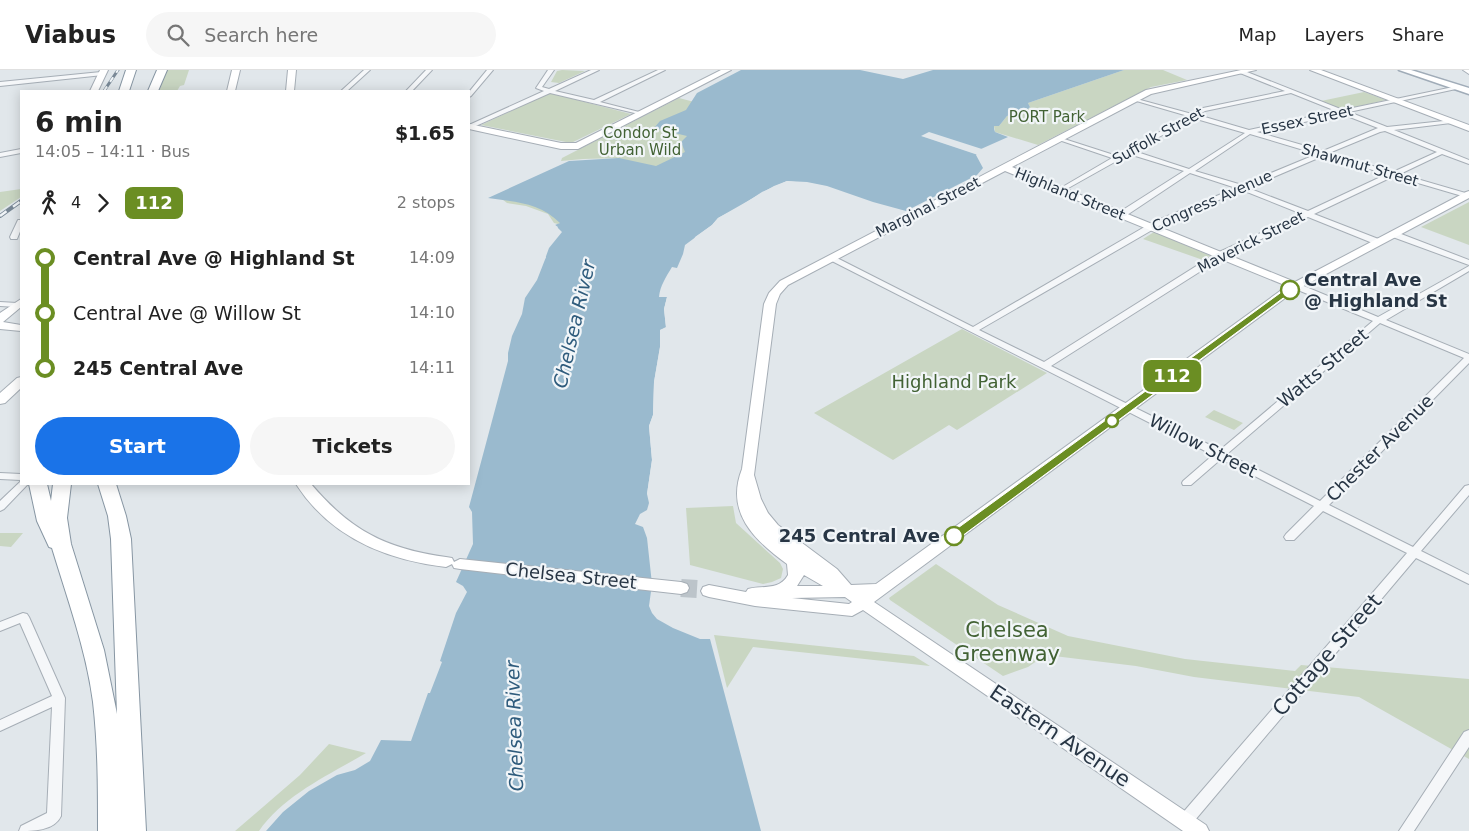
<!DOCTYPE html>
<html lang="en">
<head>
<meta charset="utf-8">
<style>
  :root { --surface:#fff; --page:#f6f6f6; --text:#222; --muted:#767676; --line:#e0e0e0; --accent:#1a73e8 }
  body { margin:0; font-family:"DejaVu Sans",sans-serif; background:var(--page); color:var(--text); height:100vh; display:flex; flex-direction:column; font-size:19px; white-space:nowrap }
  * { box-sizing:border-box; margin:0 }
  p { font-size:16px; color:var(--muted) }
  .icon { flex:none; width:28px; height:28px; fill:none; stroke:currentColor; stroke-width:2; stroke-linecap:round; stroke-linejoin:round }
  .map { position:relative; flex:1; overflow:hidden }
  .details { position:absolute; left:20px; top:20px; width:450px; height:395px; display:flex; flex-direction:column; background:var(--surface); border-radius:0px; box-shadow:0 2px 12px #0003 }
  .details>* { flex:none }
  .badge { padding:0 10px; border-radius:8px; font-size:18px; line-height:32px }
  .map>.badge { position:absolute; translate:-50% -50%; box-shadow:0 0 0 2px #fff }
  .legs { display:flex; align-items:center; gap:8px; height:55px; padding:0 15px; font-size:16px }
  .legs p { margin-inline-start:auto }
  .headline { display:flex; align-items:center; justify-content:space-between; height:85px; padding:0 15px }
  h1 { font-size:28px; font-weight:800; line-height:38px }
  .action { display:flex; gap:10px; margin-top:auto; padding:10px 15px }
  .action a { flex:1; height:58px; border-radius:30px; background:var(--accent); color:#fff; font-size:20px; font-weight:800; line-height:58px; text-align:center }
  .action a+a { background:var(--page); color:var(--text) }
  ul { padding:0 15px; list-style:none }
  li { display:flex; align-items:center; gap:18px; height:55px; font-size:19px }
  li i { display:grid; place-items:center; width:8px; height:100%; margin:0 6px; background:currentColor }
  li i::after { content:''; width:12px; height:12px; margin:-6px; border:4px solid; border-radius:50%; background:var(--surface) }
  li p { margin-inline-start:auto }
  li:first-child i { background:linear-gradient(#0000 50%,currentColor 0) }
  li:last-child i { background:linear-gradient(currentColor 50%,#0000 0) }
  header { display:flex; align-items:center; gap:30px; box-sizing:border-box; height:70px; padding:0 25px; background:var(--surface); border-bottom:1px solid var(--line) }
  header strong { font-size:24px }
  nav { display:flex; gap:28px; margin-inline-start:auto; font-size:18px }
  .search { width:350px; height:45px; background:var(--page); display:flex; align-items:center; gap:12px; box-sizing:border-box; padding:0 18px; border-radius:28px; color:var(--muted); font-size:19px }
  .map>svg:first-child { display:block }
  .green { fill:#c9d6c2 }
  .water { fill:#9abace }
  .pier { fill:#e1e7eb }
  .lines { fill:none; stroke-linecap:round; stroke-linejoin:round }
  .secondary-tunnel { stroke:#bcc4ca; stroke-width:18; stroke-dasharray:18 9; stroke-linecap:butt }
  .street-casing { stroke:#a6aeb6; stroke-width:2 }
  .secondary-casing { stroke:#a6aeb6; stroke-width:2 }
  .primary-casing { stroke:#a0acb8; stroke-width:3 }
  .highway-casing { stroke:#8796a3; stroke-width:2 }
  .street { fill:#f5f7f9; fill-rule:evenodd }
  .secondary { fill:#fff; fill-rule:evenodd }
  .primary { fill:#fff; fill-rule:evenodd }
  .highway { fill:#fff; fill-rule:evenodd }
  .rail-far1-casing { stroke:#798896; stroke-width:3 }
  .rail-casing { stroke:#798896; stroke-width:4 }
  .rail-far1 { stroke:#f1f5f8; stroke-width:2; stroke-dasharray:5.5; stroke-linecap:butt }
  .rail { stroke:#f1f5f8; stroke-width:2.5; stroke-dasharray:8; stroke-linecap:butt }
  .line-1 { fill:#6b8e23; stroke:#fff }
  .stop-1-dot { fill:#fff; stroke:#6b8e23; stroke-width:2.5 }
  .labels { text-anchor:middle; stroke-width:4.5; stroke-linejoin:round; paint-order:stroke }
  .far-park-label { font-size:15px; fill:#426234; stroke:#f1f5f8 }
  .far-street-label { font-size:15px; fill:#283645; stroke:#f1f5f8 }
  .stop-label { font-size:18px; font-weight:bold; fill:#283645; stroke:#f1f5f8; text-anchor:start }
  .street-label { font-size:18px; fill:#283645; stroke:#f1f5f8 }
  .park-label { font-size:18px; fill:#426234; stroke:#f1f5f8 }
  .water-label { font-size:19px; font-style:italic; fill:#2e5b7c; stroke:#f1f5f8 }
  .near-park-label { font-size:21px; fill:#426234; stroke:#f1f5f8 }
  .near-street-label { font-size:21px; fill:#283645; stroke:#f1f5f8 }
</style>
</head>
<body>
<header>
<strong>Viabus</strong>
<div class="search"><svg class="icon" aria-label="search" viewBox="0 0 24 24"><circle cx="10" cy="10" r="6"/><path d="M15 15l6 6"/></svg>Search here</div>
<nav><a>Map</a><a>Layers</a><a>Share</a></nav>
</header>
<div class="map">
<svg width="1469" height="761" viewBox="0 0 1469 761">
  <rect width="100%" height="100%" fill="#e1e7eb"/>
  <path class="green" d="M167,0H189L184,15L180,16L177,21H159Z
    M562,0L585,1L559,13L551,12L557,1Z
    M1124,0H1163L1187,10L1151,17L1038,75L995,62L994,56H999L1007,46L1028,39L1030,37L1028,33Z
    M1364,22L1386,30L1342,40L1321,31Z
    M550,23L631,44L571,73L481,55Z
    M679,28L702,34L711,72L558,154L554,153L548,144L526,136L507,133L502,129L617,88L583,89L561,91L562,88Z
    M21,119V127L0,141V122Z
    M1469,132V175L1421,157Z
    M1154,162L1209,185H1211L1203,190L1143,169Z
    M962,259L1047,303L957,360L949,355L893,390L814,343Z
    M1214,340L1243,353L1234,360L1205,347Z
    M733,436L736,453L780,493L783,499L781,508L772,512L763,514L690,495L686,438Z
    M0,463H23L11,477L0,476Z
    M936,494L998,535L1068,566L1185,589L1295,601L1301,595L1469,609V689L1359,627L1194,607L1136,596L1054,586H1044L1028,597L1003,606L890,530L889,528Z
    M714,565L914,586L930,596L753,577L727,618Z
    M329,674L366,683C329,705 284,725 259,761H235L300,705Z"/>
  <path class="water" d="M741,0H860L903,9L933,0H1124L1028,33L1030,37L1028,39L1007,46L999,56H994V59L995,62L1008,67L981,79L976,85L983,98L977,105L906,141L873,132L827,116L807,112L787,111L774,116L718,148L712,155L685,175L683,184L677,198L672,197C666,207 660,216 659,227H667L664,239L666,258L660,260V277L654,312L653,345L649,356L652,390L647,424L649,433L647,440L640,444L635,454L643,457L647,468L652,514L649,536L652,543L657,549L673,558L700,569H710L761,761H266L283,742L309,721L337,705L355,700L370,691L381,670L411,671L428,623H430L442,592L440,591L456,543L467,522L463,516L456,512L473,474L472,442L469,437L508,291V283L512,266L522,244L525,228L537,210L546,187L541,184L558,157L555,155L560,153C539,132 515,132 488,128L569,91L619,88L656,96L685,82L681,72L687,66L654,58L660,51L686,40L697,23Z"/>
  <path class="pier" d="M929,62L985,80L978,85L921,66Z
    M787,111L796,112L781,116L763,124L720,150L713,157L694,171L695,167L712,155L718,148L739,137L762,122Z
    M553,153L562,162L549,178L545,189L539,183L555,158Z
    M667,227L669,230L667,239L668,258L663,262L656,345L652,356L654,391L649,423L647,424L652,390L649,356L653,345L654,312L660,277V260L666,257L664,239Z"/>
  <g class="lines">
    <path class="secondary-tunnel" d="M681,518L697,519"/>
    <defs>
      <path id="street" d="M364,0H370L347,21H341Z
        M426,0H432L412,21H406Z
        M487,0H493L471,26L469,27V22Z
        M548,0H554L542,17L549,19L591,0H599L555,21L594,30L658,0H665L600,32L643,43V45L550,23L469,59V55L544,21L536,18Z
        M1242,0L1343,40L1458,16L1459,17L1456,19L1349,42L1387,57L1453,50L1454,51L1451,53L1394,60L1469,90V94L1442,84L1400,104L1469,124V128L1394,106L1314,144L1381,170V174H1375L1308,147L1223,187L1051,296L1220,380L1373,251L1293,218V214H1299L1378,247L1469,196V201L1386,250L1469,284V293L1329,435L1413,477L1465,416L1469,415V425L1421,481L1469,505V514L1416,488L1190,756L1185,757L1180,756L1178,751L1180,746L1407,483L1323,441L1294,470H1286L1284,467L1286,464L1314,436L1221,389L1191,415H1183L1182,413L1183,411L1213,385L826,188L830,186H833L973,257L1153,152L1236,118L1190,103L1124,147H1118V143L1184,101L1129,84L1063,121H1059V119L1112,88L1056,69L1061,68L1117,86L1188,46L1133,30V28L1192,44L1203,38L1285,21L1240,3L1239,2ZM1291,23L1336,41L1249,60L1198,45L1205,41ZM1342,44L1378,58L1323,81L1257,62ZM1193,48L1245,63L1189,99L1134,81ZM1385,61L1437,82L1393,102L1329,83L1380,62ZM1250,64L1317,84L1242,115L1195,101ZM1323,86L1387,104L1308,141L1248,118ZM1242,120L1302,144L1217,183L1044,292L979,260L1159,156ZM1380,253L1464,288L1320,431L1227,384Z
        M101,2L104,4L103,5L0,16V12Z
        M21,79V83L0,87V83Z
        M18,150H21V159L17,169H11L10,167Z
        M1390,162H1396L1469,190V195L1390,166Z
        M0,232L17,233L21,235L17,237L0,236Z
        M0,403L21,404V410L0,409Z
        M21,411V414H28L4,439L0,441V431Z
        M23,543L27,544L29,547L65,628L61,746C54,761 33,761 19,761L21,756L47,743L52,637L0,661V650L52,626L20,553L0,561V552Z
        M1469,660V677L1414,761H1399L1464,662Z"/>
      <path id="secondary" d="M100,0H108L98,21H90Z
        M232,0H240L235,21H227Z
        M288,0H296L294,21H286Z
        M721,0H731L578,79H561L469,59V54L561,73H576Z
        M1241,0H1256L1151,24L1012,97L1295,212L1466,122L1469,121V128L1296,220L874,532L1206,755L1209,761H1183L863,540L852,546L755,536L709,527L703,525L701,521L703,517L709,515L746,522L748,519C763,515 779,521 788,505L787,494C754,470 725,442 742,399L764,234L769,223L780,211L1146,20ZM1005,101L1287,216L876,514L851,515L837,499L778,455L768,443L761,429L754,405L776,234L780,224L788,215ZM804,505L823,516H797ZM845,527L852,532L849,534L792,528Z
        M1310,0H1321L1469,55V61Z
        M1463,0H1469V4Z
        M21,229V237L3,252L21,255V261L0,259V243Z
        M21,307V318L5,333L0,334V323L17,308Z
        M296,414H311C350,460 386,479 446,487L452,488L454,492L460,489L681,512L687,514L689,518L687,522L681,524L460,499L454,498L452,494L446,497C386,490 330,467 296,414Z"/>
      <path id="primary" d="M1399,0H1411L1469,18V24Z"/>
      <path id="highway" d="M126,0H136L129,21H119Z
        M157,0H167L158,21H148Z
        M29,414H47L51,431L53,414H71L67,448L71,474L104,580L117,644L111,469L108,446L98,414H116L126,446L131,469L146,761H98C98,718 98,675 93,632C86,579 67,528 52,478L49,477L37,451Z"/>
    </defs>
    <use href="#street" class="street-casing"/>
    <use href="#secondary" class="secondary-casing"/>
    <use href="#primary" class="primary-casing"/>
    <use href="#highway" class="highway-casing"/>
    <use href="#street" class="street"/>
    <use href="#secondary" class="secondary"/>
    <use href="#primary" class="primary"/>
    <use href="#highway" class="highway"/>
    <defs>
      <path id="rail-far1" d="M104,21L118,0"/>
      <path id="rail" d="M0,146L21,131"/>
    </defs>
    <use href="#rail-far1" class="rail-far1-casing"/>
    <use href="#rail" class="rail-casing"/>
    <use href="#rail-far1" class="rail-far1"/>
    <use href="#rail" class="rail"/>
  </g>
  <path class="line-1" d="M1287,218L1294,220L958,469H951L949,466L951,463Z"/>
  <g class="stop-1-dot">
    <circle cx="1290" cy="220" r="9"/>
    <circle cx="1112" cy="351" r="6"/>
    <circle cx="954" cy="466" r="9"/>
  </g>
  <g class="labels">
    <g class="far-park-label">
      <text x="1047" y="52">PORT Park</text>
      <text x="640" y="68">Condor St<tspan x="640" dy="17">Urban Wild</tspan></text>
    </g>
    <g class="far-street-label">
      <text transform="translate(1307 50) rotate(-12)" y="5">Essex Street</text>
      <text transform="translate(1158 66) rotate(-29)" y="5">Suffolk Street</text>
      <text transform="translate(1360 95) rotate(16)" y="5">Shawmut Street</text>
      <text transform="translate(1070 124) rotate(22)" y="5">Highland Street</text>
      <text transform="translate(1212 131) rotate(-24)" y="5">Congress Avenue</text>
      <text transform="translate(928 137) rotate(-27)" y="5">Marginal Street</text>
      <text transform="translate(1251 172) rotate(-27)" y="5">Maverick Street</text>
    </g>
    <g class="stop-label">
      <text x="1304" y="216">Central Ave<tspan x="1304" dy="21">@ Highland St</tspan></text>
      <text x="940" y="472" text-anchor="end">245 Central Ave</text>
    </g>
    <g class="street-label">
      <text transform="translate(1323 298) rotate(-40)" y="6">Watts Street</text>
      <text transform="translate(1203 376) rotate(27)" y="6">Willow Street</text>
      <text transform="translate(1380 378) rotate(-45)" y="6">Chester Avenue</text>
      <text transform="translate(571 506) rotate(6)" y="6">Chelsea Street</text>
    </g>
    <g class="park-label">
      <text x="954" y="318">Highland Park</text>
    </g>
    <g class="water-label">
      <text transform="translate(574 254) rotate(-77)" y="7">Chelsea River</text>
      <text transform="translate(514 656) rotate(-92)" y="7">Chelsea River</text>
    </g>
    <g class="near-park-label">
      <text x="1007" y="567">Chelsea<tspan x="1007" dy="24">Greenway</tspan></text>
    </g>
    <g class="near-street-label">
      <text transform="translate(1327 585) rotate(-49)" y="7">Cottage Street</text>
      <text transform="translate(1060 666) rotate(34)" y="7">Eastern Avenue</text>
    </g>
  </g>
</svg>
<b class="badge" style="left:1172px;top:306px;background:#6b8e23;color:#fff">112</b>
<section class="details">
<div class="headline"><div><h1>6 min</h1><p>14:05 – 14:11 · Bus</p></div><b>$1.65</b></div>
<div class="legs"><svg class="icon" aria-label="walk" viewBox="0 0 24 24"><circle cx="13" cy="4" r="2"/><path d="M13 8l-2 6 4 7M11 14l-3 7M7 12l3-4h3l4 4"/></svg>4<svg class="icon" aria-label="forward" viewBox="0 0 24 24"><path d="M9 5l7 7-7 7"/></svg><b class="badge" style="background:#6b8e23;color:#fff">112</b><p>2 stops</p></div>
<ul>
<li><i style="color:#6b8e23"></i><b>Central Ave @ Highland St</b><p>14:09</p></li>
<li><i style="color:#6b8e23"></i><span>Central Ave @ Willow St</span><p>14:10</p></li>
<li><i style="color:#6b8e23"></i><b>245 Central Ave</b><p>14:11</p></li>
</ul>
<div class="action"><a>Start</a><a>Tickets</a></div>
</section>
</div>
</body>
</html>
